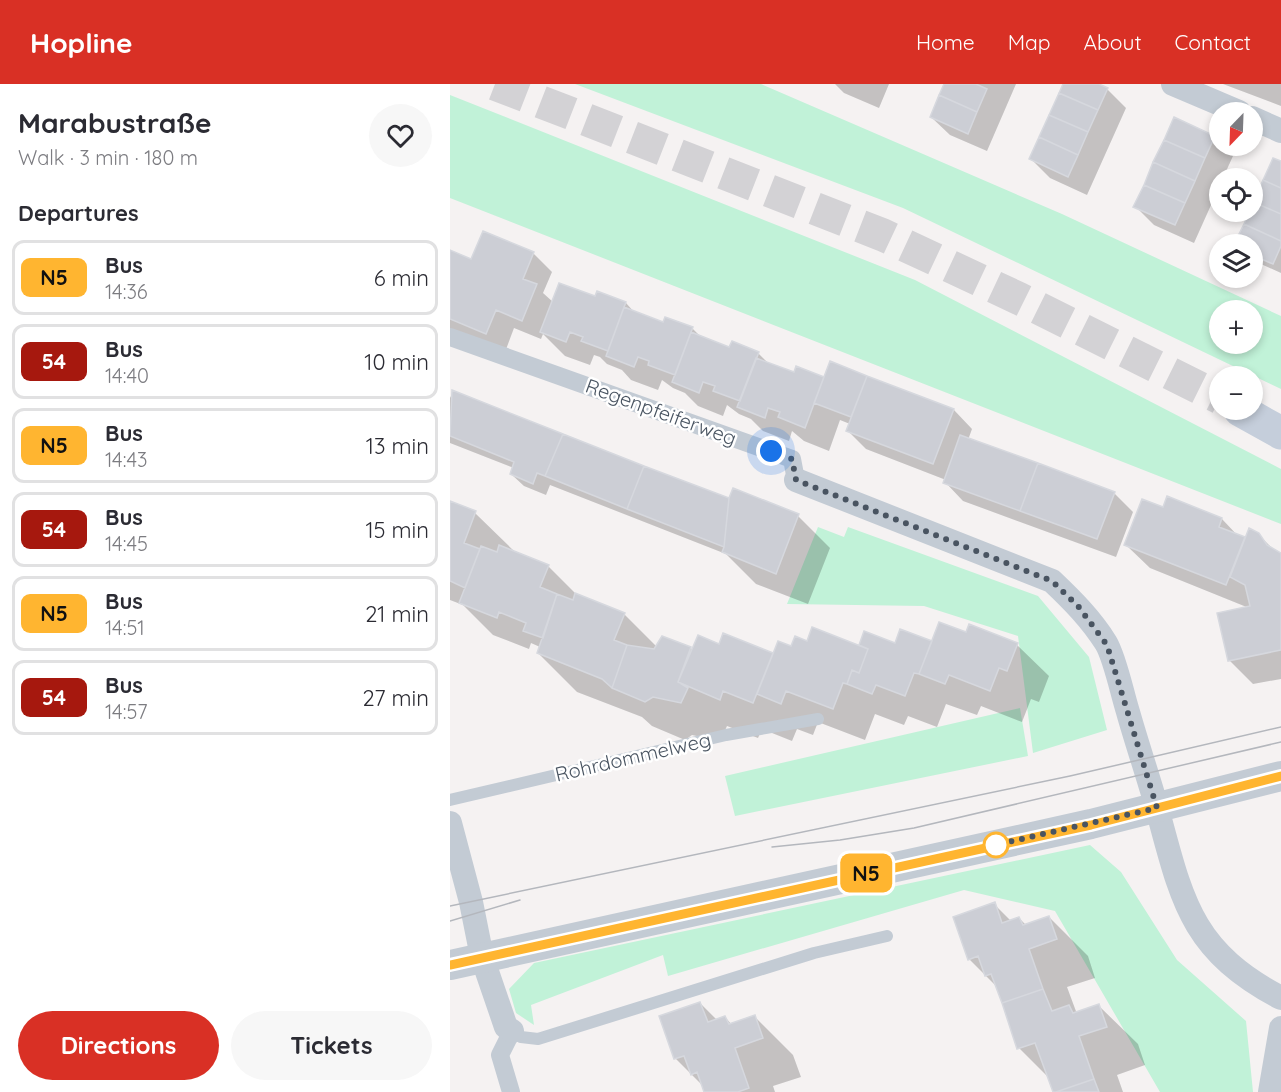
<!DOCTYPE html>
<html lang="en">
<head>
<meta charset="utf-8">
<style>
  :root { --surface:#fff; --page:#f7f7f7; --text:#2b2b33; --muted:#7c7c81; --line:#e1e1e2; --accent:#d93025 }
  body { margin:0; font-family:Quicksand,sans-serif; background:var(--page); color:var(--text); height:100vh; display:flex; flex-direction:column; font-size:22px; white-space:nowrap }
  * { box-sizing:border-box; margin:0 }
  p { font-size:20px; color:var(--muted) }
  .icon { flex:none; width:33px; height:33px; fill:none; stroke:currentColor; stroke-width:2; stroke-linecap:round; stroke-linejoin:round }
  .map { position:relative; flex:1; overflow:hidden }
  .details { display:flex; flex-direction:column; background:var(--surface); width:450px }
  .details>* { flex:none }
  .badge { padding:0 12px; border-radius:9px; font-size:21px; line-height:39px }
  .needle { width:39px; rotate:203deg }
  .tools { position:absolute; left:759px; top:18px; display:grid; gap:12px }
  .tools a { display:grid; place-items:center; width:54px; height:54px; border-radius:50%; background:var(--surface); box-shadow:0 3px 9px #0003; font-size:30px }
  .you { position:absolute; width:30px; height:30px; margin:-15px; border:4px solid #fff; border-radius:50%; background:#1a73e8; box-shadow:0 0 0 9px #1a73e833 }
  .map>.badge { position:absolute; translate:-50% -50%; box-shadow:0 0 0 3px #fff }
  h2 { padding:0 18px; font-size:22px; line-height:54px }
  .round { display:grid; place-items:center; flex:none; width:63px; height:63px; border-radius:32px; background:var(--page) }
  .overview { display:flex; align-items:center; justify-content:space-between; height:102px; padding:0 18px }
  h1 { font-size:28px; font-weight:800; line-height:45px }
  .action { display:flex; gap:12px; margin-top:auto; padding:12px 18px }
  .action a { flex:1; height:69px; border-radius:36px; background:var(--accent); color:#fff; font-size:24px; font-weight:800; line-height:69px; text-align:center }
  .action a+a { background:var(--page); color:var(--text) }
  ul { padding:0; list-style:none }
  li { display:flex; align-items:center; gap:18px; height:75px; margin:0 12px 9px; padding:0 6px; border:3px solid var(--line); border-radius:12px }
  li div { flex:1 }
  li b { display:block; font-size:22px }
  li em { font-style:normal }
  li .badge { min-width:66px; font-weight:700; text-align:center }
  header { display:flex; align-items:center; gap:36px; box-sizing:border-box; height:84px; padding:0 30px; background:var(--accent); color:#fff }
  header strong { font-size:28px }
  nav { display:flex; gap:33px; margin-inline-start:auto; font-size:21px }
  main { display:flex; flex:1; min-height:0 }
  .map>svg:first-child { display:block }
  .green { fill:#c1f2d8; fill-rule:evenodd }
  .shadow { fill:#0003 }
  .building { fill:#ccced5; stroke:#d6d8de; stroke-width:1.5 }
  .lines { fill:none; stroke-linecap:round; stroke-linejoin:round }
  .secondary-tunnel { stroke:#d3d2d5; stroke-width:33; stroke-dasharray:33 16; stroke-linecap:butt }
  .service { stroke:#c3cbd4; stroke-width:12 }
  .pedestrian { stroke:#c3cbd4; stroke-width:18 }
  .minor { stroke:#c3cbd4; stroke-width:24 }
  .tertiary { stroke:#c3cbd4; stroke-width:30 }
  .secondary { stroke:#c5cedb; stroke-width:33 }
  .tram { stroke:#b4b7bd; stroke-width:1.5 }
  .line-casing { stroke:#fff; stroke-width:14 }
  .line { stroke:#ffb530; stroke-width:9 }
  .walk { stroke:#495461; stroke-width:6; stroke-dasharray:0 10.8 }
  .stop-dot { fill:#fff; stroke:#ffb530; stroke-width:3 }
  .labels { text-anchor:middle; stroke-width:5; stroke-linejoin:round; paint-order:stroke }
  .street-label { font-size:20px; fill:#495461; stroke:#fff }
</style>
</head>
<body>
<header>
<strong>Hopline</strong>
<nav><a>Home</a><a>Map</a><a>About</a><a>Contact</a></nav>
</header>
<main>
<section class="details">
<div class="overview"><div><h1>Marabustraße</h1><p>Walk · 3 min · 180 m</p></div><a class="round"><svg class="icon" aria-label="heart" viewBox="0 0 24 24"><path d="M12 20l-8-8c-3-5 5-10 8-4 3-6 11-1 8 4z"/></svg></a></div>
<h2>Departures</h2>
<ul>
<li><span class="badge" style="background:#ffb530;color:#111">N5</span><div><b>Bus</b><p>14:36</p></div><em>6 min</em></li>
<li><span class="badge" style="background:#a6180e;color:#fff">54</span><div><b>Bus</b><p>14:40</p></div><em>10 min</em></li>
<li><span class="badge" style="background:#ffb530;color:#111">N5</span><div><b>Bus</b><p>14:43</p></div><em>13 min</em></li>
<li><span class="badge" style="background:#a6180e;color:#fff">54</span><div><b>Bus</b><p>14:45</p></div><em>15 min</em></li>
<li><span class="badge" style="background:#ffb530;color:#111">N5</span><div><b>Bus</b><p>14:51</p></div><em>21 min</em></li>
<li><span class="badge" style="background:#a6180e;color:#fff">54</span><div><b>Bus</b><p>14:57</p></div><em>27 min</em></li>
</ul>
<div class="action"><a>Directions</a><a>Tickets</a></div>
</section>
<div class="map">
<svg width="831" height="1008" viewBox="0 0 831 1008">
  <rect width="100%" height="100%" fill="#f5f2f2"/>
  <path class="green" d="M125,0H311L612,130L831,232V305L453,124ZM770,226H802V260H770Z
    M0,11L465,196L831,385V440L0,114Z
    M368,443L394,453L398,443L588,512L639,573L657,646L583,669L568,552L474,522L337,520Z
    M570,624L578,672L285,732L275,692Z
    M640,761L671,788L727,876L796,937L803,1008H710L605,827L514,806L218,892L213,871L81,921L84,941L66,929L59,905L84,879Z"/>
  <path class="shadow" d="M385,0H439L429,24L394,9Z
    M496,0H566L537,67L500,51L481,33Z
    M615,0H645L657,5L676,24L637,111L600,94L581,75Z
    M773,0H831V22Z
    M764,53L770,58V62H773L783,72L773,94H770V101L744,159L704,141L685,122Z
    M831,79V189L802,176V160H786L801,128H802Z
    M0,168L22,177L83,169L102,188L93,209L103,218L146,214L148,209L176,219L185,229L213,240L242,244L252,254L280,265L308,269L320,281L345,290L374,296L381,279L504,326L522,345L518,356L664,409L683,428L666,473L513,417L495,398L496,396L416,365L397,346L400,340L390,336L379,367L354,357L342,347L339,357L313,347L301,335L289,330L277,321L273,332L248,322L235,309L223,304L212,296L208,306L181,296L172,286L157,280L150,273L144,271L140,281L115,272L93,250L91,255L64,244L55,268L0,245Z
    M3,308L280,416L348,432L380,464L358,520L306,500L276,470L100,401L96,411L74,402L61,390L64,384L0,359V314Z
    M0,419L25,429L64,467L98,482L128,512L174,530L207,563L213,554L242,565L248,553L270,562L324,572L358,559L410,563L415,549L446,561L483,559L517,550L520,542L567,561L599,592L589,618L581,615L572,638L531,622L527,631L496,620L487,643L458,632L454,641L425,630L415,656L368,638L363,651L347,645L342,657L312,645L308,654L277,642L270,657L242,651L235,656L202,642L192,633L127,608L88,569L90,563L81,559L79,565L43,551L13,521L0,516Z
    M714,425L772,435L789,453L796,455L808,450L824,466L831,470V595L803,600L779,576L799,524L700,484L676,461Z
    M544,820L561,837L569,834L576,841L599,833L638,872L645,894L617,903L627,930L649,922L688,960L695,981L667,991L673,1008H604L599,994L569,964L548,904L519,875Z
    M250,919L267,936L275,933L282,941L305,933L343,971L351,993L323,1002L325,1008H256L254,1003L225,974Z"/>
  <path class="building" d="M494,0H526L537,5L527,28L489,11Z
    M613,0H649L658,4L648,26L609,9Z
    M609,9L648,26L638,48L599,31Z
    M489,11L527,28L518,50L480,33Z
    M599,31L638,48L628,71L589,53Z
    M724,33L765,52L755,74L714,56Z
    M589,53L628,71L618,93L579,75Z
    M714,56L755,74L745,97L703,78Z
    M823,74L831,77V104L813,96Z
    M703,78L745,97L735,119L694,101Z
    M813,96L831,104V130L803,118Z
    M694,101L735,119L725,141L683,123Z
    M803,118L831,130V157L794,140L799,128H802Z
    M794,140L831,157V162L823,180L802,171V160H784Z
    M33,147L84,168L73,195L87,200L72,237L46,226L36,250L0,235V166L21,175Z
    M109,199L145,212L147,207L176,218L158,267L131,257L133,253L120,248L116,258L90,248Z
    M174,223L213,238L215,233L243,243L225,291L198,281L199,277L188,273L184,283L156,272Z
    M241,248L279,263L282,257L309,268L290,317L263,307L265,302L253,298L249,309L222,298Z
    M306,274L344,288L346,282L374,293L355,344L328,333L330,328L318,324L315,334L287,323Z
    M380,277L417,292L401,333L364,319Z
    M417,292L504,325L483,380L396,347Z
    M2,306L113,350L95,392L87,389L83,400L60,390L64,378L0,352Z
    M113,350L194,382L177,425L95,392Z
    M510,351L588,379L570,427L493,399Z
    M588,379L665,408L647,455L570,427Z
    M194,382L279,414L274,463L177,425Z
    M283,404L349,430L326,490L272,468L274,463L279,414Z
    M717,412L772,434L769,443L795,453L776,501L674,461L692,415L713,423Z
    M0,417L26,427L14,459L30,465L15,504L0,497Z
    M799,444L809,449L817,461L831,469V566L778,577L767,529L800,522L795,501L780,493Z
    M49,461L99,481L90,503L107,510L93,554L73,547L76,539L49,528L47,534L9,519L31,462L47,468Z
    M125,509L175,529L164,556L177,561L162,604L152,595L87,569L107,510L123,516Z
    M489,538L516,548L519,540L568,559L557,587L549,584L540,607L499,591L495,600L469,590Z
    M362,543L418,565L409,589L402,586L397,600L393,599L383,625L336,607L331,620L307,610L328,557L341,562L345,552L357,557Z
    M450,545L482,557L469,590L464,589L455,612L426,601L422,610L397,600L402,586L409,589L418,565L409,561L414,547L445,559Z
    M273,549L323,569L303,619L273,607L270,616L228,598L248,551L269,560Z
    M212,552L241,563L228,598L238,604L231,619L203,613L195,618L162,604L177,561L204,565Z
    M545,818L552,839L569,833L573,841L599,832L607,855L579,865L593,905L552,919L541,890L535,892L528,872L518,876L503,833Z
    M593,905L602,927L619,921L623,929L649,920L657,943L629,952L644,995L606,1008H603L585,959L567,965L552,919Z
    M250,918L258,938L275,932L279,940L305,931L313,954L285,964L299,1004L288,1008H254L247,988L241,991L234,972L224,975L209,932Z
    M644,995L649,1008H606Z"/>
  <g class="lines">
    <path class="secondary-tunnel" d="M45,0L433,151L570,215L770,314"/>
    <path class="service" d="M0,716L276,651L368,635
      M62,947L71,953L88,955L364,869L437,852"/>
    <path class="pedestrian" d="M0,253L342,375L346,396
      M61,1008L50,971L62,947"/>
    <path class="minor" d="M723,0L789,28
      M802,34L831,47
      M346,396L602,497C622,516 641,535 656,559C665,574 672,609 678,628C687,660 698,692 707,724C732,816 740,866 831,914
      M0,739L21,818L32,873L56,943L62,947
      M820,1008L831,944"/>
    <path class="tertiary" d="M0,881L641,740L831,692"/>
    <path class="secondary" d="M790,326L831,349"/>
    <path class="tram" d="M322,763L390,756L464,744L831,658
      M0,822L620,692L831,643
      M0,837L70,816"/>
  </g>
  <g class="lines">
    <defs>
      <path id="line" d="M0,881L641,741L831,692"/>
    </defs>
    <use href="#line" class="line-casing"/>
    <use href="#line" class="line"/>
    <path class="walk" d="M321,367L342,375L346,396L602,497L628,522L657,561L707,724L541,762L546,761"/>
  </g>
  <circle class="stop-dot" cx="546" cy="761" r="12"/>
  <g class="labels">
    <g class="street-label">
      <text transform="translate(211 328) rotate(20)" y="7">Regenpfeiferweg</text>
      <text transform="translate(183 673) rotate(-13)" y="7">Rohrdommelweg</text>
    </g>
  </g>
</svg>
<div class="tools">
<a><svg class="needle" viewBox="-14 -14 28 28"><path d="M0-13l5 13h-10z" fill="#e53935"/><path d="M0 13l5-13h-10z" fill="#7c7c81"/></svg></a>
<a><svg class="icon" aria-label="locate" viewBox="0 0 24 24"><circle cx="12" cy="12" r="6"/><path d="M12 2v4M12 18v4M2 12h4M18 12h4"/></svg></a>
<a><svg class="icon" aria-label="layers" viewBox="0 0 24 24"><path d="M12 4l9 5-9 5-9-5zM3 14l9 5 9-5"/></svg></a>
<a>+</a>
<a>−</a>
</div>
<div class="you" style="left:321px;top:367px"></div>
<b class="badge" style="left:416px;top:789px;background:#ffb530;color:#111">N5</b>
</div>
</main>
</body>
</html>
